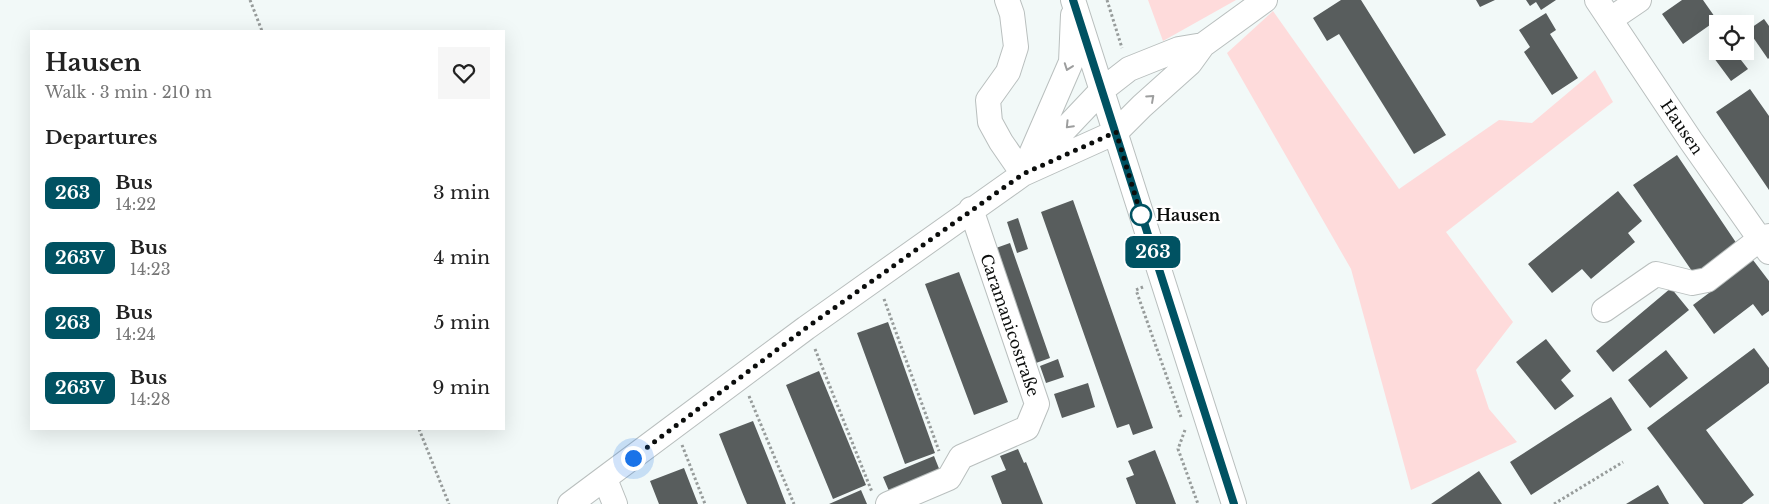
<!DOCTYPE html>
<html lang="en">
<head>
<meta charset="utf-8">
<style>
  :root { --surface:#fff; --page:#f6f6f6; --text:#222; --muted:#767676 }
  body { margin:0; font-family:"Libre Baskerville",serif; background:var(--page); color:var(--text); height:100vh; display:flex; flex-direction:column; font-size:19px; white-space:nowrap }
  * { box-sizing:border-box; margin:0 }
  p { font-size:16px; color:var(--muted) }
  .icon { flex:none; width:28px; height:28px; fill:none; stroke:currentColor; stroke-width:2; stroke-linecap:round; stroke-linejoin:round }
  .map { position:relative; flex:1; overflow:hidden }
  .panel { position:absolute; left:30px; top:30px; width:475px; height:400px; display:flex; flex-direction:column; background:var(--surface); border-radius:0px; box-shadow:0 5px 20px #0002 }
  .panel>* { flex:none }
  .badge { padding:0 10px; border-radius:8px; font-size:18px; line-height:32px }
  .buttons { position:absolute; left:1709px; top:15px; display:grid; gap:10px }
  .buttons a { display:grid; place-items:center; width:45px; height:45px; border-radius:0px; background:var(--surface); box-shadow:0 5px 20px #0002; font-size:25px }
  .you { position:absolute; width:25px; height:25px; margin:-12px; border:4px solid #fff; border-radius:50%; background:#1a73e8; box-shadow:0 0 0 8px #1a73e833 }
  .map>.badge { position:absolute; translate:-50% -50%; box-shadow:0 0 0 2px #fff }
  h2 { padding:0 15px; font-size:19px; line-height:45px }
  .round { display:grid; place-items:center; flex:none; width:52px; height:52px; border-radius:0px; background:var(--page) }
  .overview { display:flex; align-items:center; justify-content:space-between; height:85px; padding:0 15px }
  h1 { font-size:24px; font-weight:700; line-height:38px }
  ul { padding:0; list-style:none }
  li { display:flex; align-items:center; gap:15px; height:65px; padding:0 15px }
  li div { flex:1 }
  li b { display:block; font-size:19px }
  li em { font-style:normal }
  li .badge { min-width:55px; font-weight:700; text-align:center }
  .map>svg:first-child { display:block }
  .green { fill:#fedbdb }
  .building { fill:#585d5d }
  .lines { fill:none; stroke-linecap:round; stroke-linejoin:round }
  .minor-casing { stroke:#b9bfbe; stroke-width:26 }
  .path { stroke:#979c9b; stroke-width:3; stroke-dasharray:2.5 2.5; stroke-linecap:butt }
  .minor { stroke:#fff; stroke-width:24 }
  .oneway { stroke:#9d9e9e }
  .line-casing { stroke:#fff; stroke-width:11 }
  .line { stroke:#005262; stroke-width:8 }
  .walk { stroke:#0b0d0c; stroke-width:5; stroke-dasharray:0 9 }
  .stop-dot { fill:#fff; stroke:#005262; stroke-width:2.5 }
  .labels { text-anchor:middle; stroke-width:5; stroke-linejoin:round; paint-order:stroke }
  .street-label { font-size:16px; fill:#0b0d0c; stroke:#fff }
  .stop-label { font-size:16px; font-weight:bold; fill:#0b0d0c; stroke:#fff; text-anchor:start }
</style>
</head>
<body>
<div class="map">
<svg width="1769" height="504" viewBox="0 0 1769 504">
  <rect width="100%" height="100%" fill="#f2f9f8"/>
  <path class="green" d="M1148,0H1236L1163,41Z
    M1273,11L1399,189L1499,120L1532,123L1595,70L1613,102L1446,232L1513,322L1476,370L1489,409L1517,442L1411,490L1351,269L1227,53Z"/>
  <path class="building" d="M1341,0H1361L1446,135L1414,154L1339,34L1327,41L1313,18Z
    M1476,0H1495L1480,7Z
    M1526,0H1556L1541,10L1536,2L1530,6Z
    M1682,0H1703L1717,20L1683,44L1662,14Z
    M1546,13L1556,30L1550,34L1578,78L1552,95L1524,52L1530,47L1519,30Z
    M1764,19L1769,26V58L1768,59L1748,30Z
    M1718,50V51H1734L1748,69L1731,81L1711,54Z
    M1750,89L1769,116V190L1716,112Z
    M1677,155L1737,244L1694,274L1633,185Z
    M1618,191L1642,221L1628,233L1635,242L1591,279L1582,269L1552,293L1528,264Z
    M1073,200L1153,428L1133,435L1129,424L1117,428L1041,212Z
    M1018,218L1028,249L1017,253L1007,222Z
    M1010,243L1050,358L1036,363L996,248Z
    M1753,260L1769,281V311L1762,316L1753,304L1714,334L1693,305Z
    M959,272L1008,402L974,415L925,284Z
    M1671,288L1689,310L1613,372L1596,351Z
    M888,322L935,453L905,464L857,333Z
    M1546,339L1571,371L1561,380L1574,396L1555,410L1516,362Z
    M1754,348L1769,368V383L1706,430L1754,495L1742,504H1704L1647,428Z
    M1666,350L1688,378L1650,408L1628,380Z
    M1058,359L1064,377L1046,383L1040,366Z
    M819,371L866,485L833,499L786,385Z
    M1088,383L1095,407L1062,418L1054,394Z
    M1611,397L1632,430L1531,495L1510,462Z
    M753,421L776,478L786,504H747L742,492L719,434Z
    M1018,449L1024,463L1026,462L1043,504H1002L991,476L1006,470L1000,456Z
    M1155,450L1168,483L1176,504H1136L1126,478L1134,475L1128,461Z
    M934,456L940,471L889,491L883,477Z
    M684,468L698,504H659L650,481Z
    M1479,471L1502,504H1431Z
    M1658,485L1669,504H1626Z
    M861,490L867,504H829Z"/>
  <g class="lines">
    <defs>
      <path id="minor" d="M1007,0L1012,14L1016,47L1008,72L988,100L990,122L1001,142L1023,174
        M1073,0L1234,504
        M1597,0L1691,141L1769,252
        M1611,19L1639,0
        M1028,161L1071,62L1073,15
        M1031,165L1102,90L1129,69L1179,49L1203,45
        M1604,310L1656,274L1692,283L1707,280L1760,239L1769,236
        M605,479L615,504
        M570,504L806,328L1023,174L1116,132L1142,106L1190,63L1203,45L1265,0
        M888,504L949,478L961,457L1027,428L1037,404L971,209"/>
    </defs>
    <use href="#minor" class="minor-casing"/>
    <path class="path" d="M250,0L262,31
      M1107,0L1122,48
      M1143,287L1136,290L1181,417
      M884,299L939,451
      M815,349L872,492
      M749,396L794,504
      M419,429L449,504
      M1185,430L1178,449L1198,504
      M682,445L705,504
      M1554,504L1623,462"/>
    <use href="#minor" class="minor"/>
  </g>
  <defs><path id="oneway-chevron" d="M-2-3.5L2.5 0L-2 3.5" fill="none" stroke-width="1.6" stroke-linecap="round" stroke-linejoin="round" transform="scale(1.25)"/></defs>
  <g class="oneway">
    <use href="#oneway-chevron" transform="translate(1068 67) rotate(110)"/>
    <use href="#oneway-chevron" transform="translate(1151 98) rotate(-42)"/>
    <use href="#oneway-chevron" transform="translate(1069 125) rotate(134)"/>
  </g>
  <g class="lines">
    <defs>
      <path id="line" d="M1073,0L1234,504"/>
    </defs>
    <use href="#line" class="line-casing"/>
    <use href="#line" class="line"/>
    <path class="walk" d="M633,458L806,328L1023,174L1116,132L1141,215"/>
  </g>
  <circle class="stop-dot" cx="1141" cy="215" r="10"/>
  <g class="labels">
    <g class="street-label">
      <text transform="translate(1682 127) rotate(56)" y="6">Hausen</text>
      <text transform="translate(1010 325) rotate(71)" y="6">Caramanicostraße</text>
    </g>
    <g class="stop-label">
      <text x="1156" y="221">Hausen</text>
    </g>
  </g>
</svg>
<div class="buttons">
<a><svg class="icon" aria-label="locate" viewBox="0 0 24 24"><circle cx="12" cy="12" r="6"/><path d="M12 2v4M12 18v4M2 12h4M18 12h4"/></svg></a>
</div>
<div class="you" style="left:633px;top:458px"></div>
<b class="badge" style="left:1153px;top:252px;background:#005262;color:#fff">263</b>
<section class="panel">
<div class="overview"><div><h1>Hausen</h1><p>Walk · 3 min · 210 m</p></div><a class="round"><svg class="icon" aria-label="heart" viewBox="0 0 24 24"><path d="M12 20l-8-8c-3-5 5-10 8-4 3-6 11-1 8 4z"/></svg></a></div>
<h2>Departures</h2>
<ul>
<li><span class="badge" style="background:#005262;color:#fff">263</span><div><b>Bus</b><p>14:22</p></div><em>3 min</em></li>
<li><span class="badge" style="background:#005262;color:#fff">263V</span><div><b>Bus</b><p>14:23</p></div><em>4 min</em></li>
<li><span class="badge" style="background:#005262;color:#fff">263</span><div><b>Bus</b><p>14:24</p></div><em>5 min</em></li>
<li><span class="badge" style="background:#005262;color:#fff">263V</span><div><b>Bus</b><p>14:28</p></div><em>9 min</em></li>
</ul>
</section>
</div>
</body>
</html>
